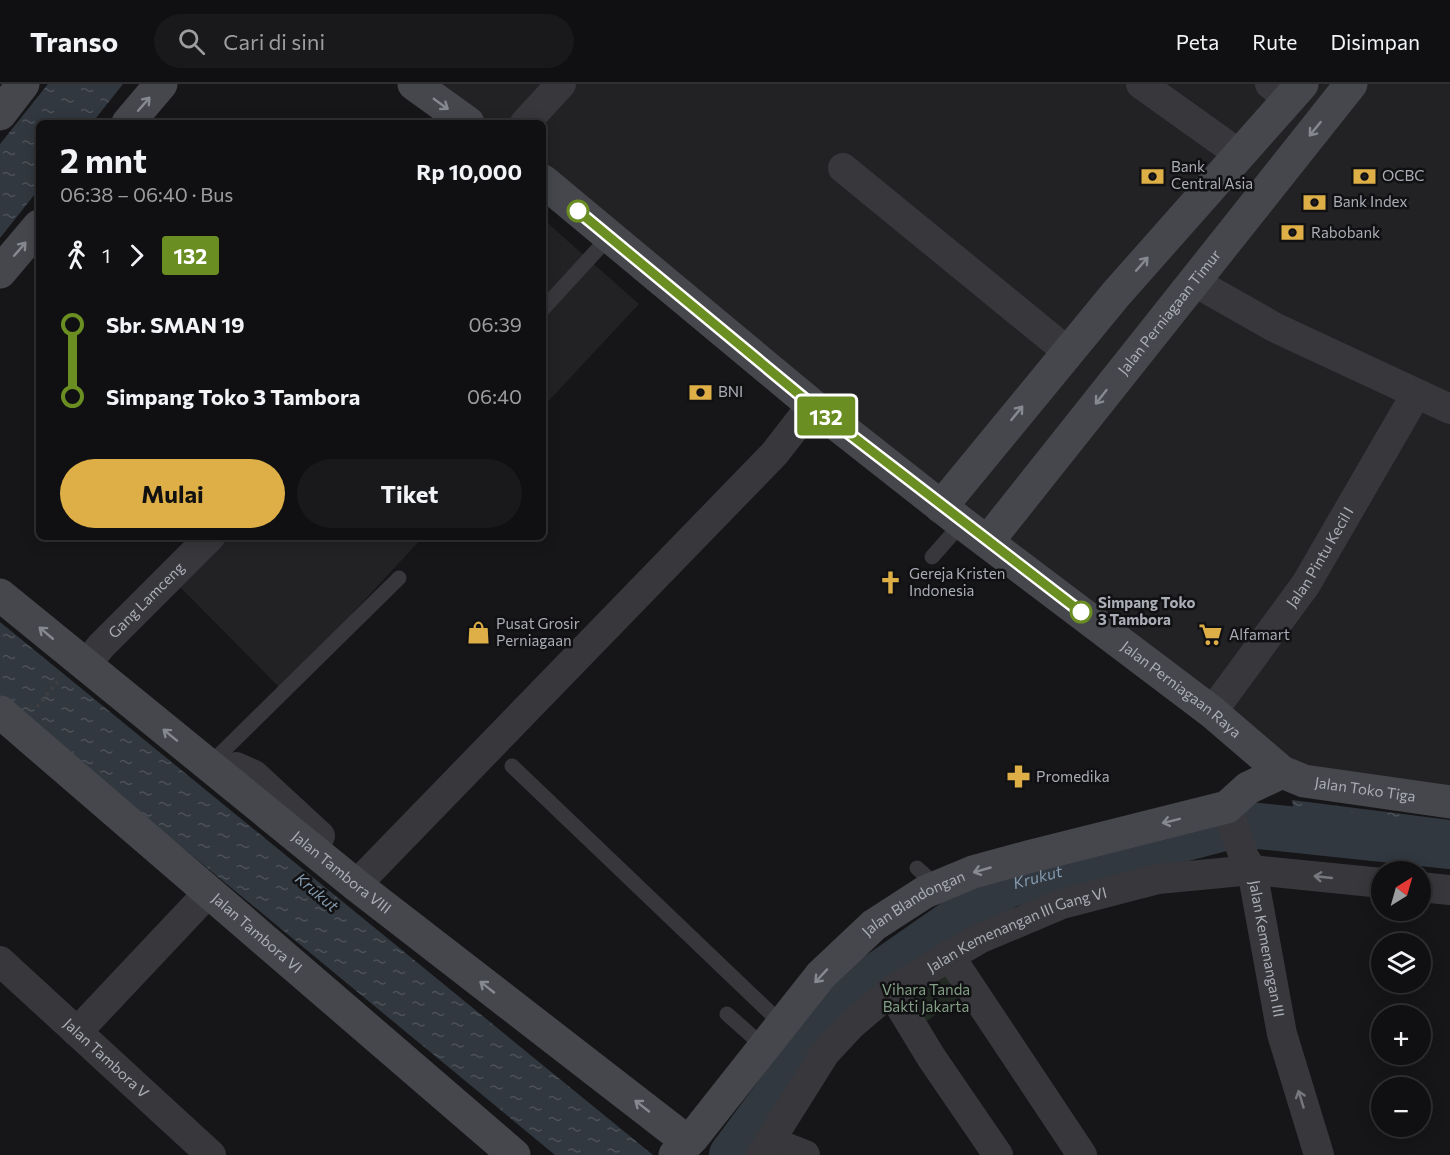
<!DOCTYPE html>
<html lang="id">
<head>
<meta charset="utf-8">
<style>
  :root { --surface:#101012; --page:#19191b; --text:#f1f3f6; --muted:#9c9d9f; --line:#303032; --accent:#deae47 }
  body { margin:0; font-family:Commissioner,sans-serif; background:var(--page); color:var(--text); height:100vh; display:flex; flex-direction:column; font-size:22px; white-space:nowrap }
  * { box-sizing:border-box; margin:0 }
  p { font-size:20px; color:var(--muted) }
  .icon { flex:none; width:33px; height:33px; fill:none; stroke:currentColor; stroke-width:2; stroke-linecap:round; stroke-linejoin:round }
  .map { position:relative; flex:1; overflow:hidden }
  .panel { position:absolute; left:36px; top:36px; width:510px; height:420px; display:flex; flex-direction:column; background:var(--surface); border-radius:9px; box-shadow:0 3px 15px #0003,0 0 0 2px var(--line) }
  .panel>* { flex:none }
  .badge { padding:0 12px; border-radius:4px; font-size:21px; line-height:39px }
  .needle { width:39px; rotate:37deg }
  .tools { position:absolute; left:1371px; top:777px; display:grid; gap:12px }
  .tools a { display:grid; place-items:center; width:60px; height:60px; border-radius:50%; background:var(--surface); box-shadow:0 3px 15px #0003,0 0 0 2px var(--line); font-size:30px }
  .map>.badge { position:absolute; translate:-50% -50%; box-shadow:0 0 0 3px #fff }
  .legs { display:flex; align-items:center; gap:9px; height:66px; padding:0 24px; font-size:20px }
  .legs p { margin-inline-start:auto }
  .overview { display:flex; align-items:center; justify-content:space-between; height:102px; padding:0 24px }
  h1 { font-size:33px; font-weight:700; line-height:45px }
  .primary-button { display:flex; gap:12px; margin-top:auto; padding:12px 24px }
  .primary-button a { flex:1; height:69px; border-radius:36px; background:var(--accent); color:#111; font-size:24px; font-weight:700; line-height:69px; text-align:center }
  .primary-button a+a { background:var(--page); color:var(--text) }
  ul { padding:0 24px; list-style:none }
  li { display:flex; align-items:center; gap:21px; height:72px; font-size:22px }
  li i { display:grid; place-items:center; width:9px; height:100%; margin:0 8px; background:currentColor }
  li i::after { content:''; width:15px; height:15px; margin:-8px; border:4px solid; border-radius:50%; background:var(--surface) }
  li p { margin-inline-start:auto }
  li:first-child i { background:linear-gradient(#0000 50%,currentColor 0) }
  li:last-child i { background:linear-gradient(currentColor 50%,#0000 0) }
  header { display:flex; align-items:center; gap:36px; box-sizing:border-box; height:84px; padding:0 30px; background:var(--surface); border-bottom:2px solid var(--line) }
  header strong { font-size:28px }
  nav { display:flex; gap:33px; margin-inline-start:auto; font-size:21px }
  .search { width:420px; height:54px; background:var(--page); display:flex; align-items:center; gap:15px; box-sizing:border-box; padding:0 21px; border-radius:33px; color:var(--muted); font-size:22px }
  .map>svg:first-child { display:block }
  .built { fill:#222225 }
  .park { fill:#232a24 }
  .water { fill:url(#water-ripples) }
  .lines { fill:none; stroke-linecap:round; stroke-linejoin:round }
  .river { stroke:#31383f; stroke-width:46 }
  .path { stroke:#3e3f43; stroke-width:4; stroke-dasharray:3 4.5; stroke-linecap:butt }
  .lane { stroke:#38383c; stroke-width:15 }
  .street { stroke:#38383c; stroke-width:30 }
  .secondary { stroke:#46474c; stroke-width:33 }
  .oneway { stroke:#878991 }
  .oneway2 { stroke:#77787f }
  .line-1-casing { stroke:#fff; stroke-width:14 }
  .line-1 { stroke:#6b8e23; stroke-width:9 }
  .stop-1-dot { fill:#fff; stroke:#6b8e23; stroke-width:3 }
  .labels { text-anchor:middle; stroke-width:5; stroke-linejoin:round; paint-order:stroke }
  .poi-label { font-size:15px; fill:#aaadb6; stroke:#111113; text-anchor:start }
  .street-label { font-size:15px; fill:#aaadb6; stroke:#111113 }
  .stop-label { font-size:15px; font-weight:bold; fill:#aaadb6; stroke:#111113; text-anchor:start }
  .park-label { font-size:15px; fill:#839f85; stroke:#111113 }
  .water-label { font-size:16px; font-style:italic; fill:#849aae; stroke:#111113 }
</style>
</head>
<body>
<header>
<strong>Transo</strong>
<div class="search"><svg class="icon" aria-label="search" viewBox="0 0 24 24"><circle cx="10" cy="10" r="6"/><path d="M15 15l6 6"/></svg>Cari di sini</div>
<nav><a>Peta</a><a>Rute</a><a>Disimpan</a></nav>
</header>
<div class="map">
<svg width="1450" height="1071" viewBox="0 0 1450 1071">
  <defs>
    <pattern id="water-ripples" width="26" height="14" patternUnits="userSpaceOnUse" patternTransform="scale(1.5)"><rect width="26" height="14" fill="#31383f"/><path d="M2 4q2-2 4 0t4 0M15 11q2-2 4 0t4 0" fill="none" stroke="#4c5258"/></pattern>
  </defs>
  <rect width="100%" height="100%" fill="#161618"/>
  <path class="built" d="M420,0H1450V709L1293,687L543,100V39H468Z
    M543,135L639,220L543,323Z
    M227,453H423L327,557L279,603L180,503Z"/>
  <path class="park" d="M947,881L967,909L918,943L900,909Z"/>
  <path class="water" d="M48,0H123L92,39H39V105L0,154V60Z
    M0,538L653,1071H555L0,613Z
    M1292,716L1450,736V781L1300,763Z"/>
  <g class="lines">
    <path class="river" id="s1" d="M732,1071L852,909L1007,801L1239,740L1450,762"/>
    <path class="path" d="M37,623L59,596"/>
    <path class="lane" d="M543,225L609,153
      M932,473L962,439
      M208,682L399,494
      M512,682L781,939
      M917,784L938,803
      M727,930L763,962"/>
    <g class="street">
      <path d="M1141,0L1239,70"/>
      <path d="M1270,0L1289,15"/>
      <path d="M525,39L561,0"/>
      <path d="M843,84L1068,268"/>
      <path d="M1193,197L1274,243L1450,325"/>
      <path id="s2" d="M85,582L101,562L210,453"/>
      <path id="s3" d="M1212,628L1306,500L1416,310"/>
      <path d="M220,691L236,683L254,691L320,752"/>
      <path id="s4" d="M1227,723L1244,773L1252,786L1282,950L1319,1071"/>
      <path d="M356,801L775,369L812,321"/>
      <path d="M1420,803L1450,806"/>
      <path d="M949,871L1082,1071"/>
      <path id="s5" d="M0,877L211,1071"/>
      <path d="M891,907L931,973L998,1071"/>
      <path d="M77,948L208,809"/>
      <path d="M769,1057L805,1071"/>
      <path id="s6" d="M761,1071L825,969L851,941L891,907L979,855L1062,820L1158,795L1252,786L1382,799"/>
    </g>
    <g class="secondary">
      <path d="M414,0L468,39"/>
      <path d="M0,30L23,0"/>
      <path d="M128,39L161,0"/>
      <path id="s7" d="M543,97L812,321L962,439L1212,628L1282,688L1304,697L1450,718"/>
      <path d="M0,188L39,142"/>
      <path d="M941,423L1116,210L1302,0"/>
      <path id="s8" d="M988,457L1351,0"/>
      <path id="s9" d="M0,511L356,801L688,1058"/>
      <path id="s10" d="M0,628L514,1071"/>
      <path id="s11" d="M675,1071L693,1053L821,891L874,841L925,808L973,788L1028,773L1227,723L1248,704L1282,688"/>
    </g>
  </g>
  <defs><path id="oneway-shaft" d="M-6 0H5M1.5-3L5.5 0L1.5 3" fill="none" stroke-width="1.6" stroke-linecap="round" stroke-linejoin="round" transform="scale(1.5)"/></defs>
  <g class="oneway">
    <use href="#oneway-shaft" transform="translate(144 20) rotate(-49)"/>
    <use href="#oneway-shaft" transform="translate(441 20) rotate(36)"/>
    <use href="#oneway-shaft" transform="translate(1315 45) rotate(129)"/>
    <use href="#oneway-shaft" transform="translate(20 165) rotate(-49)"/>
    <use href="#oneway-shaft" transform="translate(1142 180) rotate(-49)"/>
    <use href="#oneway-shaft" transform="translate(1101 313) rotate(128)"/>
    <use href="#oneway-shaft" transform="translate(1017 329) rotate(-51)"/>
    <use href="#oneway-shaft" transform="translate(46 549) rotate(-140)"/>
    <use href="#oneway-shaft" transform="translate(170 651) rotate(-141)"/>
    <use href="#oneway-shaft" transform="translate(1171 737) rotate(166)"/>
    <use href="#oneway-shaft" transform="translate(982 786) rotate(164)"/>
    <use href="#oneway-shaft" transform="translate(821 892) rotate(133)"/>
    <use href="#oneway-shaft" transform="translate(487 903) rotate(-142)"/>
    <use href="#oneway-shaft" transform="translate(642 1022) rotate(-142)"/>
  </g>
  <g class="oneway2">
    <use href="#oneway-shaft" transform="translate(1323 793) rotate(-174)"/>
    <use href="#oneway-shaft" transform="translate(1301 1015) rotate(-107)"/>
  </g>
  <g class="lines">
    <defs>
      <path id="line-1" d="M578,127L812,321L1081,528"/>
    </defs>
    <use href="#line-1" class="line-1-casing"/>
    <use href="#line-1" class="line-1"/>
  </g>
  <defs>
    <symbol id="bank-bare" viewBox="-9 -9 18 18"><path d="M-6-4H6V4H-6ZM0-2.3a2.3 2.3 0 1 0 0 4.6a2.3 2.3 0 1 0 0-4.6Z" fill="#deae47" stroke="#111113" stroke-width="2.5" paint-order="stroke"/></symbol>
    <symbol id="church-bare" viewBox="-9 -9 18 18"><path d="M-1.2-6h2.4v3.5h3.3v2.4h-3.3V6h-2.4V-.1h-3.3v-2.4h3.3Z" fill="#deae47" stroke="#111113" stroke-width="2.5" paint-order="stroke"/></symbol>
    <symbol id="shop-bare" viewBox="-9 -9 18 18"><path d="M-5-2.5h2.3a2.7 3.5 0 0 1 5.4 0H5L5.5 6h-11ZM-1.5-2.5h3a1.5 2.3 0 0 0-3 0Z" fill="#deae47" stroke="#111113" stroke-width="2.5" paint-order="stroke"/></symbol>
    <symbol id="supermarket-bare" viewBox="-9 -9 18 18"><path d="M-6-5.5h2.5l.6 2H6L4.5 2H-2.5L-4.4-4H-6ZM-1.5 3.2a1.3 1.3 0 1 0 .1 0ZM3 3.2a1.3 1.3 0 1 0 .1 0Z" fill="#deae47" stroke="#111113" stroke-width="2.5" paint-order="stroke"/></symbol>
    <symbol id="pharmacy-bare" viewBox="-9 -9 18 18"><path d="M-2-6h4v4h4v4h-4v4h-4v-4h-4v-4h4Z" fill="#deae47" stroke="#111113" stroke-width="2.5" paint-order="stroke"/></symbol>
  </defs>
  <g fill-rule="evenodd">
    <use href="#bank-bare" x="1136" y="76" width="33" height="33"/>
    <use href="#bank-bare" x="1348" y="76" width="33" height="33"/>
    <use href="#bank-bare" x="1298" y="102" width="33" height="33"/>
    <use href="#bank-bare" x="1276" y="132" width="33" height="33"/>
    <use href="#bank-bare" x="684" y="292" width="33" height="33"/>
    <use href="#church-bare" x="874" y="482" width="33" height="33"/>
    <use href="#shop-bare" x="462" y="532" width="33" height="33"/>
    <use href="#supermarket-bare" x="1194" y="534" width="33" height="33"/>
    <use href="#pharmacy-bare" x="1002" y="676" width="33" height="33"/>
  </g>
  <g class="stop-1-dot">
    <circle cx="578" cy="127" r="10"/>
    <circle cx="1081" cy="528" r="10"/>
  </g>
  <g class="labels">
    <g class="poi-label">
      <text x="1171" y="88">Bank<tspan x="1171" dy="17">Central Asia</tspan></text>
      <text x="1382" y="97">OCBC</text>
      <text x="1333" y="123">Bank Index</text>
      <text x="1311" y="154">Rabobank</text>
      <text x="718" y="313">BNI</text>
      <text x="909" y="495">Gereja Kristen<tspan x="909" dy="17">Indonesia</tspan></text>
      <text x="496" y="545">Pusat Grosir<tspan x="496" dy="17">Perniagaan</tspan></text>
      <text x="1229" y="556">Alfamart</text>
      <text x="1036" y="698">Promedika</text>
    </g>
    <g class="street-label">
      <text dy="5" stroke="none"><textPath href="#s8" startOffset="292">Jalan Perniagaan Timur</textPath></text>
      <text dy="5" stroke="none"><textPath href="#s3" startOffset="189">Jalan Pintu Kecil I</textPath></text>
      <text dy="5" stroke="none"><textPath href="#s2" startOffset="90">Gang Lamceng</textPath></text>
      <text dy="5" stroke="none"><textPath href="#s7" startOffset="816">Jalan Perniagaan Raya</textPath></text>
      <text dy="5" stroke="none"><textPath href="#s7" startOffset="1032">Jalan Toko Tiga</textPath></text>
      <text dy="5" stroke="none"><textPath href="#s9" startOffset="440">Jalan Tambora VIII</textPath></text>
      <text dy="5" stroke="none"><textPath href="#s11" startOffset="350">Jalan Blandongan</textPath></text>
      <text dy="5" stroke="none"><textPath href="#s6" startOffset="352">Jalan Kemenangan III Gang VI</textPath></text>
      <text dy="5" stroke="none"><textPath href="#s10" startOffset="339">Jalan Tambora VI</textPath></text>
      <text dy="5" stroke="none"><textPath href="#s4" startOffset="148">Jalan Kemenangan III</textPath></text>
      <text dy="5" stroke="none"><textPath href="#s5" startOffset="144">Jalan Tambora V</textPath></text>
    </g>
    <g class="stop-label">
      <text x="1098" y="524">Simpang Toko<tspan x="1098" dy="17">3 Tambora</tspan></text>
    </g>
    <g class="park-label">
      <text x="926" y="911">Vihara Tanda<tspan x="926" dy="17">Bakti Jakarta</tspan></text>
    </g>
    <g class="water-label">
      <text dy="6" stroke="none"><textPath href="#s1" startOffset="422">Krukut</textPath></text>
      <text transform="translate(317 808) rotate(40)" y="6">Krukut</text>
    </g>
  </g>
</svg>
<div class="tools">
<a><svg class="needle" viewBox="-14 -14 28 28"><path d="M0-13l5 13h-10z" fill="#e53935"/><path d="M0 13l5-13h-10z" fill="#9c9d9f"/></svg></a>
<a><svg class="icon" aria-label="layers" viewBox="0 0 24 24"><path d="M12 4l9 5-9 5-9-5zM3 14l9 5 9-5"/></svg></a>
<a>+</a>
<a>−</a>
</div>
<b class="badge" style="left:826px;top:332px;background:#6b8e23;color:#fff">132</b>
<section class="panel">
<div class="overview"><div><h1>2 mnt</h1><p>06:38 – 06:40 · Bus</p></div><b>Rp 10,000</b></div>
<div class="legs"><svg class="icon" aria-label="walk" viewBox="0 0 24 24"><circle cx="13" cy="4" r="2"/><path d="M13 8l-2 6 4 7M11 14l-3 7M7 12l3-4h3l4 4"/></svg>1<svg class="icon" aria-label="forward" viewBox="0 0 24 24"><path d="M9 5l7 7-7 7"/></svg><b class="badge" style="background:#6b8e23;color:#fff">132</b></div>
<ul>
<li><i style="color:#6b8e23"></i><b>Sbr. SMAN 19</b><p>06:39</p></li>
<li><i style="color:#6b8e23"></i><b>Simpang Toko 3 Tambora</b><p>06:40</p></li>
</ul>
<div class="primary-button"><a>Mulai</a><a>Tiket</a></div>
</section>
</div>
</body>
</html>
